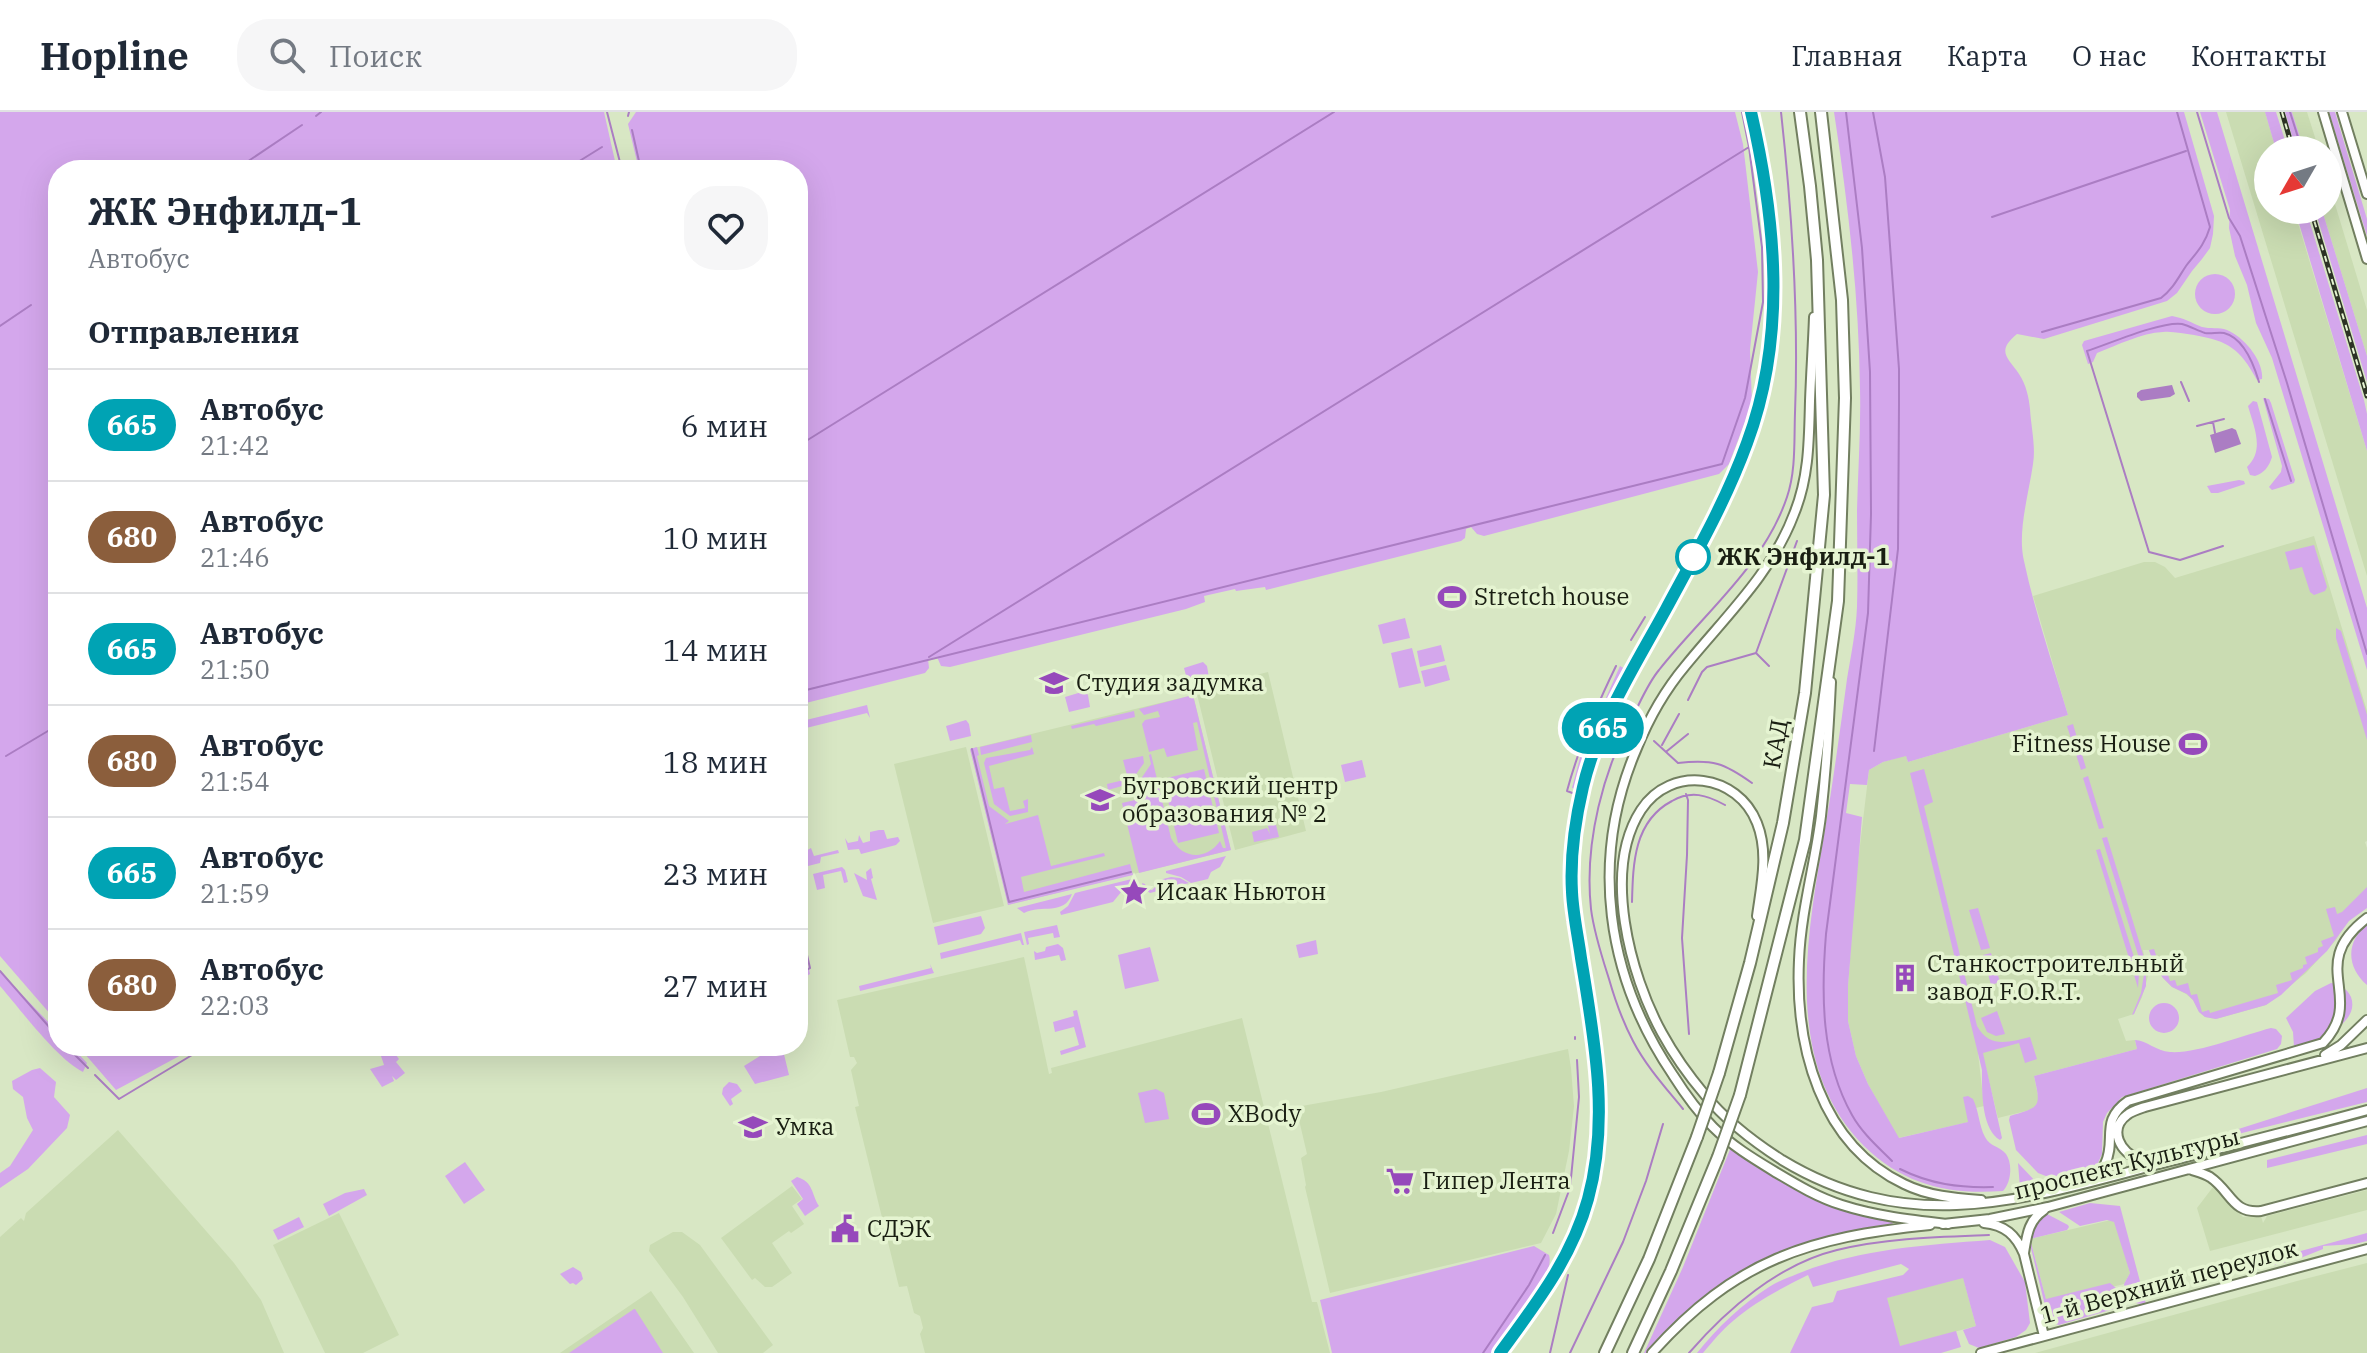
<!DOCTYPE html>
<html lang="ru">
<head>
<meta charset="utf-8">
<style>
  :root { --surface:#fff; --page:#f6f6f7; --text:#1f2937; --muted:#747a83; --line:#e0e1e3 }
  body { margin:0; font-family:"IBM Plex Serif",serif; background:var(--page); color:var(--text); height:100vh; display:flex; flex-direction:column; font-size:30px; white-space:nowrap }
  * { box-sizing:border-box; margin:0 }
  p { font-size:26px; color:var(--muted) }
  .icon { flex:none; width:44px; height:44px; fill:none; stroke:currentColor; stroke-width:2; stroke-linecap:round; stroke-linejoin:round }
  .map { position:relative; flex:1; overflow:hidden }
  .details { position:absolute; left:48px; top:48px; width:760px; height:896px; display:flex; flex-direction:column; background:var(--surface); border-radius:32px; box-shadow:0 8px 32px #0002 }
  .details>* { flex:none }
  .badge { padding:0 16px; border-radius:26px; font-size:28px; line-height:52px }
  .needle { width:52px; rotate:231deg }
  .controls { position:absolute; left:2254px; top:24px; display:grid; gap:16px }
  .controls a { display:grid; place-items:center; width:88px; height:88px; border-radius:50%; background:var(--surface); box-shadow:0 8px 32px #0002; font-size:40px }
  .map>.badge { position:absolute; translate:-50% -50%; box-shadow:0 0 0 4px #fff }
  h2 { padding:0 40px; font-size:30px; line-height:72px }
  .round { display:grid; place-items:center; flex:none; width:84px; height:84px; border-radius:32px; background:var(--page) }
  .headline { display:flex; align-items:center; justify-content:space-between; height:136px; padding:0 40px }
  h1 { font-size:38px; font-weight:700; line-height:60px }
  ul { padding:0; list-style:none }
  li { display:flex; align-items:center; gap:24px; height:112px; padding:0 40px; border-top:2px solid var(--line) }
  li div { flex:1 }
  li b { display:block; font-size:30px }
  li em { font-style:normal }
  li .badge { min-width:88px; font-weight:700; text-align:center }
  header { display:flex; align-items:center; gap:48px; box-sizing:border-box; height:112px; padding:0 40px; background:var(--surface); border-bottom:2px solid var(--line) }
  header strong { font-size:38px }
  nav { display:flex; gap:44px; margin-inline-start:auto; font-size:28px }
  .search { width:560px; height:72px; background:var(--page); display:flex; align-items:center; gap:20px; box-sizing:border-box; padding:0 28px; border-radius:32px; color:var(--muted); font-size:30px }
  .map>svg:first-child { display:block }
  .built { fill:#cadcb2 }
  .green { fill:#d4a7ec }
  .water { fill:#ab7dc3 }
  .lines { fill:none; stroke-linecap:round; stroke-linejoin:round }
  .stream { stroke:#ab7dc3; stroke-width:2 }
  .tertiary-casing { stroke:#727f60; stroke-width:11 }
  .secondary-casing { stroke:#727f60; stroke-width:12 }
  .motorway-casing { stroke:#727f60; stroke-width:14 }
  .tertiary { stroke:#fff; stroke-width:7 }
  .secondary { stroke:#fff; stroke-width:8 }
  .motorway { stroke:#fff; stroke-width:10 }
  .rail-casing { stroke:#2d3325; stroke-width:5 }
  .rail { stroke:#e5f4d1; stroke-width:2; stroke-dasharray:6; stroke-linecap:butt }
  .motorway-bridge-casing { stroke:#727f60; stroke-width:14; stroke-linecap:butt }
  .motorway-bridge { stroke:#fff; stroke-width:10 }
  .line-casing { stroke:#fff; stroke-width:18 }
  .line { stroke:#00a3b4; stroke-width:12 }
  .stop-dot { fill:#fff; stroke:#00a3b4; stroke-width:4 }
  .labels { text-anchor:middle; stroke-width:7; stroke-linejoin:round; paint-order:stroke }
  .stop-label { font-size:24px; font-weight:bold; fill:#191e12; stroke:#e5f4d1; text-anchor:start }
  .poi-label { font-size:24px; fill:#191e12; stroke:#e5f4d1; text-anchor:start }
  .street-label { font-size:24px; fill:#191e12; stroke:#e5f4d1 }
</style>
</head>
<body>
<header>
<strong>Hopline</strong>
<div class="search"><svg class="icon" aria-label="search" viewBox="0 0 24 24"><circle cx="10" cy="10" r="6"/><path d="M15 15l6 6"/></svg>Поиск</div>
<nav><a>Главная</a><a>Карта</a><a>О нас</a><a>Контакты</a></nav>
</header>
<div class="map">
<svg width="2367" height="1241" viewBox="0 0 2367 1241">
  <rect width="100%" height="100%" fill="#d8e7c4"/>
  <path class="built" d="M2226,0H2265L2268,10L2276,38H2268V98H2294L2367,339V464Z
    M2292,0H2307L2319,38H2304Z
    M2328,69L2367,198V244L2322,98H2328Z
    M2314,424L2367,599V729L2365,730L2367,736V776L2336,828L2306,861L2266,893L2216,907L2205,905L2199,900L2193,888L2186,882L2172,875L2163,866L2155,855L2149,838H2143L2148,864L2142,885L2134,902L2118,907L2126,929L2135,928L2137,937L2034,964L2039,989L2034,997L1998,1006L1982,940L1978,941L1984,994L1967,998L1969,1010L1898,1026L1868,972L1856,944L1848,909V874L1856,767L1869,658L1883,650L1906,643L1908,650L2068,603L2033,484L2144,450H2155L2165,455L2175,466Z
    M1268,560L1306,719L1235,738L1196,578Z
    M1193,583L1231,738L1008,793L970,637Z
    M966,635L1004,794L933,811L894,652Z
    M1024,845L1049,962L1052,961L1051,956L1242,906L1312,1190H1317L1330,1241H925L920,1222L923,1216L920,1204L914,1201L907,1174L899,1175L855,995L859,994L851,958L857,951L854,945H850L837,888Z
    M1568,937L1571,956L1574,994L1569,1039L1556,1102L1541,1131L1330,1181L1305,1075L1306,1073L1301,1046L1307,1042L1296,995L1381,980Z
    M118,1018L234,1151L261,1188L284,1241H0V1125L21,1106L24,1109L26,1101Z
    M792,1074L802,1087L792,1094L804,1112L791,1121L789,1119L772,1131L792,1161L772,1175H765L755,1166L752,1168L721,1126Z
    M2213,1075L2243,1105L2261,1104L2263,1111L2267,1104L2367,1078V1098L2210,1139L2197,1096Z
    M339,1101L399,1223L363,1241H325L273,1133Z
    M2111,1108L2117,1112L2130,1161L2124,1172L2047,1191L2030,1127Z
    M673,1120H682L700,1133L773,1233L763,1241H718L683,1185L649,1139L650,1133Z
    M2367,1151V1241H2035L2297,1169Z
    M1963,1165L1976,1214L1899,1235L1886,1186Z
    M651,1179L694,1241H560Z"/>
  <path class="green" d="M0,0H604L617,58H58V911L0,844Z
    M636,0H1735L1743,32L1758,160L1750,238L1752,291L1729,352L1719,362L1484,424L1477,422L1471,415L1466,417L1465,426L1461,429L1266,478L1265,475L1236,479L1235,477L1204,484L1205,490L1186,497L950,555L941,554L937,545L928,547L929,556L925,561L798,593V58H639L628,12Z
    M1834,0H2184L2214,104L2213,122L2210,136L2202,147L2192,159L2177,181L2167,189L2044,227L2017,222C1995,240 2009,246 2019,262C2026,272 2029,286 2030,297C2031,315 2036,335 2033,352C2029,381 2017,420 2024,449C2035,501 2053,552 2068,603L1908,650L1906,644L1883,650L1869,658L1867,673L1850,672L1846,701L1862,705L1848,874V909L1856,944L1868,972L1899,1026L1968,1010L1963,985L1968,984L1973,987C1979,999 1979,1014 1985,1025C1990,1035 2000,1034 2006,1042C2013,1052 2011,1071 2003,1079C1949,1083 1904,1073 1864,1034C1782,951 1807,825 1824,723C1833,671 1840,619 1847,567C1851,543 1856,519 1857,495C1858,463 1857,430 1857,398C1858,358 1861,317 1860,277C1859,185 1848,91 1834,0Z
    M2200,0H2217L2367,496V558L2272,246L2256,211L2247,173L2235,144L2229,116L2230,98Z
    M2265,0H2276L2288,38H2276Z
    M2285,0H2292L2304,38H2296Z
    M2329,0H2335L2367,107V124Z
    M2295,98H2306L2364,288L2367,302V339Z
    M2315,98H2322L2367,244V270Z
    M2195 182a20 20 0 1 1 40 0a20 20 0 1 1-40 0Z
    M2172,204C2184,206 2192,211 2202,215C2210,217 2219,215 2227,218C2244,225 2264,249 2262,267L2257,268C2240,237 2229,229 2194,223C2184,222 2173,219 2163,220C2141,221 2118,233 2097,241L2093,250L2088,252L2082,233L2084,229Z
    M2263,286L2269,287L2271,291L2295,368L2294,371L2272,378L2269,375L2281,360L2282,354Z
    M2253,289L2257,290L2272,345C2269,355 2264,361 2255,364L2250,363L2247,355C2265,338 2254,315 2248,294Z
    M2239,368L2244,369L2245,372L2218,381H2211L2207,374Z
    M2314,433L2327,475L2325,479L2314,483L2310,480L2302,455L2290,458L2285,440Z
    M1405,506L1410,526L1383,532L1378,513Z
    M2336,516L2341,519L2367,603V628L2336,526Z
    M1441,533L1445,549L1420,555L1417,539Z
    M1412,536L1421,571L1399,576L1391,541Z
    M1203,550L1207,554L1209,566L1188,571L1184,556Z
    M1446,553L1450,568L1425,575L1421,559Z
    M1620,554L1625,557L1589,637L1576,677L1572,676L1581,642Z
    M1085,579L1088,583L1090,595L1069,600L1065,585Z
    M1193,583L1231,738L1139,761L1122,691L1135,688L1134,677L1151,652L1149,643L1151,642L1171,726C1182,747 1206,749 1220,729L1223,736H1226L1197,610L1193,611L1198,638L1167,645L1164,636L1149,640L1142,612L1145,608L1160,605L1158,599L1144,603L1139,597Z
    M867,593L870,606L867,601L798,618V610Z
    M1134,599L1135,605L1096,614L1094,612L1072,617L1071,614Z
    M966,608L969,612L971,624L950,629L946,614Z
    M2073,612L2086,656L2081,658L2067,614Z
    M1031,623L1032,630L981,643L980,635Z
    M977,635L979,643L977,644L989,694L1009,709L1005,712L1038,703L1051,754L1104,741L1105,744L1021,765L1024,780L1130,752L1133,763L1008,793L970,637Z
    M1032,635L1034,642L989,654L994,677L1004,675L1010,699L1025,696L1023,689L1028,687V700L1010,704L994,692L984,651L986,646L1030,638Z
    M1143,644L1144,651L1129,672L1108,678L1107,672L1128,667L1123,648Z
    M1362,648L1366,665L1345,670L1341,653Z
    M1204,657L1219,721L1178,731L1163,667Z
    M1924,657L1933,690L1924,694L1977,914C1990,937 2009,930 2030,925L2037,947L2025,951L2019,931L1983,941L2002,1026L2000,1028C1981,1017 1982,978 1982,958L1910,661Z
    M2088,664L2104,716L2099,717L2083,666Z
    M1274,705L1279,725L1254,730L1252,720L1267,716L1270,722L1266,706Z
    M879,718H884L887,727L898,725L900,729L896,733L861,742L859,737L848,738L845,726L848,731L858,729L859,723L863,731L870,729V720Z
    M2107,725L2146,852V874L2134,902L2132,903L2141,881L2144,862L2102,726Z
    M811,736L814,744L838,738L839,741L821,745L820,751L808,754L804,740Z
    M2100,737L2139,861L2138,876L2096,738Z
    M1226,744L1220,755L1211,760L1208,767L1191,771L1181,765L1166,761V759Z
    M842,755L845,758L848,770L844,771L841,759L823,763L825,776L817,778L813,762Z
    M871,756L873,766L871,767L877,788L863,784L854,761L867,768L866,760Z
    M1171,765L1180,766L1189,771L1150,781L1143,776L1142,771L1145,772L1147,777L1152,778L1163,767Z
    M1136,766L1137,770L1122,779L1113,790L1061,803L1060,800L1068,794L1075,781Z
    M2367,775V796L2349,809L2327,839L2281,883L2266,893L2216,907L2205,905L2199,900L2193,888L2187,882L2172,875L2163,866L2155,855L2149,838L2154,837L2161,858L2166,857L2170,869L2175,868L2177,874L2188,871L2191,883L2197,882L2202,900L2209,898L2210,901L2278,881L2276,873L2292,868L2290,861L2303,856V853L2307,852L2305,845L2318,840V836L2323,834L2321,829L2334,824L2326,797L2335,795L2337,802L2342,800Z
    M1072,782C1064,804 1042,792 1024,801L1017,796Z
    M1978,796L1990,836L1981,838L1969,798Z
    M981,804L985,816L981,822L938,833L934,815Z
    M798,813L810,862L798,869Z
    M1057,813L1060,825L1054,826L1053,821L1028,826L1029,832L1027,833L1024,820Z
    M2367,813V873C2347,856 2345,830 2367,813Z
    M1021,821L1024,833H1022L1020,828L941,847L940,841Z
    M1316,828L1318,842L1299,846L1296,833Z
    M1058,832L1063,836L1066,848L1061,849L1059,843L1035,848L1034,839L1037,841L1045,839L1046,835Z
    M1150,835L1159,869L1125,877L1118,843Z
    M1991,841L2000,870L1991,873L1983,843Z
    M930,852L934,861L860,879L859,874L931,856Z
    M0,860L58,920V934H71L87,951L83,960C56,946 21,898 0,874Z
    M2331,871C2340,873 2347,876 2351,885C2361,913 2313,930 2294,935L2293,920L2286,906L2315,879Z
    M2149 906a15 15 0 1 1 30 0a15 15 0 1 1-30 0Z
    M1077,898L1086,935L1061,943L1060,939L1079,933L1074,915L1055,920L1053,910L1074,904L1073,899Z
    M1997,899L2005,922L1996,924L1987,920L1981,906Z
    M2271,916L2276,917L2282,924L2281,932L2277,937L2122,985L2107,1001L2103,1010L2102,1042L2097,1053L2078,1060L2051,1066L2038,1061L2016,1038L2009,1008L2010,1004C2041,995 2041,995 2034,964L2137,937L2135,928C2146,928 2156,939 2170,940C2196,942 2244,923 2271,916Z
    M78,934H198L116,978Z
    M384,934H389L399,947L396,950L405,961L396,968L392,964L394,969L382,975L370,957L384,953L380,941Z
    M531,934H690L683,941L669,942L666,944Z
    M776,934H782L789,963L755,972L744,954Z
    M40,956L56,970L54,985L70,1003L67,1016L28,1057L0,1076V1061L10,1054L33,1018L27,1006L23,985L13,977L12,969L32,958Z
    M729,970L737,972L742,979L731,987L733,992L730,994L722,982L723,976Z
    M2367,976V990L2230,1024L2229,1020Z
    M1156,977L1164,981L1169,1007L1145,1011L1138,981Z
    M2367,1023V1032L2267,1056V1048Z
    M1731,1035C1782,1077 1828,1096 1892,1110L1893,1112C1798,1122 1707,1167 1648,1241H1644L1683,1155Z
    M465,1050L485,1078L464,1092L445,1064Z
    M2018,1051L2037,1071V1073L2020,1076Z
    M797,1065C814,1070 811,1082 819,1094L805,1104L797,1092L803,1087L791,1069Z
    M364,1077L367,1083L329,1104L323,1092L345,1081Z
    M2090,1091L2120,1094L2146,1192C2129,1192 2128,1187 2124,1172L2130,1161L2114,1110L2107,1108L2080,1114L2059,1100Z
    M2047,1102L2068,1113L2069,1115L2067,1118L2030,1127L2046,1187L2110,1171L2116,1176L2120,1187L2117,1196L2059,1213L2049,1210L2029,1128C2031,1117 2036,1107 2047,1102Z
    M299,1105L304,1115L278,1128L273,1118Z
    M2367,1121V1129L2355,1132L2323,1134V1137L2298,1147L2247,1160L2242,1155Z
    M1990,1128L2005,1135L2025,1170L2030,1211L2026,1218L2016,1225L1979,1236L1969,1232L1963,1218L1976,1214L1963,1166L1887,1186L1900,1234L1956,1219L1961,1235L1941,1241H1790L1812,1195L1833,1190L1837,1179L1903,1163L1909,1157L1901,1152L1813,1175L1808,1163C1782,1176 1755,1190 1733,1209C1722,1218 1712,1230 1703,1241H1697C1717,1216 1742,1192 1769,1175C1778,1169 1788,1166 1797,1162C1858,1137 1925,1133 1990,1128Z
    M1534,1134L1549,1143C1556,1165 1509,1222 1495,1241H1332L1320,1188Z
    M573,1155L581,1160L583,1167L576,1173L573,1171L570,1172L560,1162Z
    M635,1197L663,1241H569L634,1197Z"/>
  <path class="water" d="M2172,273L2175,282L2170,285L2141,289L2137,285V281L2141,278Z
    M2232,316L2236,318L2241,332L2215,341L2210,323Z"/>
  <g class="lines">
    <path class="stream" d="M607,0L622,58
      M1846,0L1862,136L1870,260L1871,402L1868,501L1826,822C1821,883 1821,948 1852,1003C1862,1021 1878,1035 1892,1049
      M1873,0L1885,65L1899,257V292L1898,437L1874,639
      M2197,0L2229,106L2240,124L2287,271L2367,542
      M2290,0L2302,38
      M316,4L321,0
      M628,4L629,0
      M632,18L641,58
      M235,58L302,13
      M565,58L602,35
      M2320,98L2321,101
      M1992,105L2186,39
      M0,214L31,193
      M2042,220L2161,186C2173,177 2178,166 2186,154C2197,140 2205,132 2210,115L2177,0
      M2181,270L2189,289
      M2265,287L2291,369
      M2213,310L2215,321
      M2197,314L2224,307
      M798,334L1334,0
      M2223,434L2180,448L2149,440L2087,239C2109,232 2161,209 2182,212C2190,214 2198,219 2205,221C2211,222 2218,220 2224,221C2244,226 2254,253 2259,270
      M1631,528L1645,505
      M1756,541L1797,429
      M929,545L1749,35
      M798,580L1722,352L1745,286L1763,190L1762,135L1749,35L1742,0
      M1688,588L1702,560L1707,555L1756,541L1769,554
      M1654,629L1678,651C1713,647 1724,651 1752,671
      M1662,633L1679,602
      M972,637L1009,790L1131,760
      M1667,639L1688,622
      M6,644L58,613
      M1686,682L1688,688L1687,743L1682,826L1689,922
      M1632,790C1633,751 1634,709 1672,689C1691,678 1707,683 1725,693
      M798,804L810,856L798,862
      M1567,809C1566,768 1565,723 1575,682L1567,679C1579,634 1596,595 1616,554
      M0,859L58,925
      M1575,925V927
      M66,934L88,956
      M581,934L661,939L670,934
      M95,963L119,987L207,934
      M1683,997C1665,975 1646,954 1633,929C1623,910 1615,888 1609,867C1602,845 1594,821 1591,797C1584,731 1603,657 1635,600C1642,586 1649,570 1659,558C1703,502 1764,454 1787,385C1796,359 1794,328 1795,301C1799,200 1792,100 1781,0
      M1900,1057C1930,1072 1959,1076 1993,1075
      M1553,1121L1570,1076L1579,985L1577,948
      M1483,1241L1529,1173L1545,1143
      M1550,1241L1568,1163
      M1570,1241L1623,1130L1646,1069L1663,1012
      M1689,1241C1727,1197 1779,1152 1837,1138C1887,1126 1938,1125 1989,1123"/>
    <defs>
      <path id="tertiary" d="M1500,1241C1535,1193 1572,1146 1588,1087C1609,1009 1595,930 1582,852C1578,828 1573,804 1572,780C1570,746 1575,709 1583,676C1597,611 1635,554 1666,497C1701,432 1742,366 1760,294C1784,192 1774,100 1751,0"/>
      <path id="secondary" d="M2323,0L2367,147
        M2342,0L2367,82
        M1814,205C1813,233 1811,261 1810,289C1809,328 1809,366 1794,402C1772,461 1725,505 1686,553C1665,578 1649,606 1637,636C1589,747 1606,864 1673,963C1685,982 1697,999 1713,1015C1732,1034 1754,1047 1777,1061C1797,1073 1819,1086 1842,1093C1876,1104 1913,1108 1948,1112
        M1831,570C1829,614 1826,659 1821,704C1815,752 1801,799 1799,848C1795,934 1820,1032 1904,1072C1928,1084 1955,1086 1981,1088
        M1757,804C1761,774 1769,741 1757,711C1738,662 1671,652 1641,698C1602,758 1630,863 1662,921C1674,943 1689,964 1705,983C1726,1009 1754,1030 1782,1048C1911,1126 2026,1087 2159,1052C2229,1034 2298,1017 2367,998
        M2325,943L2341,933L2367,908
        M2166,1047C2158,1047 2148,1049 2140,1047C2120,1042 2108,1017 2127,1003C2132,999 2139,997 2145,995L2367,936
        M2192,1058C2198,1060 2205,1062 2210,1065C2231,1079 2232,1102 2261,1099L2367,1071
        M2086,1071C2093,1065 2101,1060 2105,1052C2117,1028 2099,1009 2128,989L2323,931C2367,885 2305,853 2367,806
        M1984,1111C2005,1113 2016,1123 2024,1142L2044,1224
        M1943,1112L1990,1107L2048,1095L2367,1009
        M2024,1141C2027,1123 2028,1109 2044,1098
        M1652,1241C1735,1148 1809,1125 1930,1113
        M1981,1241L2367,1137"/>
      <path id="motorway" d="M1719,961L1750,851L1783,711L1805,581L1824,383L1817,148L1810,74L1800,0
        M1740,983L1805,728L1838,489L1845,286L1842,188L1821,0
        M1605,1241L1649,1147L1697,1025
        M1633,1241L1671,1159L1718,1045"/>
    </defs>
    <use href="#tertiary" class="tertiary-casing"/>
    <use href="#secondary" class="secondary-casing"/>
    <use href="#motorway" class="motorway-casing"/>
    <use href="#tertiary" class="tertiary"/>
    <use href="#secondary" class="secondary"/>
    <use href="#motorway" class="motorway"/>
    <defs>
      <path id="rail" d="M2282,0L2293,38
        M2311,98L2367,284"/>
    </defs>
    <use href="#rail" class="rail-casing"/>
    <use href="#rail" class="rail"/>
    <defs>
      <path id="motorway-bridge" d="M1697,1025L1719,961
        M1718,1045L1740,983"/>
    </defs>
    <use href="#motorway-bridge" class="motorway-bridge-casing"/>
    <use href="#motorway-bridge" class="motorway-bridge"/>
  </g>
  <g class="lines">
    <defs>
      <path id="line" d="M1500,1241C1535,1193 1572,1146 1588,1087C1610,1007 1594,926 1581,846C1578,824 1573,802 1572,780C1570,746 1575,709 1583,675C1598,611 1635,554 1666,497C1695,443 1726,389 1747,331C1787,224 1776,109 1751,0"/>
    </defs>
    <use href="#line" class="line-casing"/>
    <use href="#line" class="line"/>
  </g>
  <defs>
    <symbol id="stadium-bare" viewBox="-9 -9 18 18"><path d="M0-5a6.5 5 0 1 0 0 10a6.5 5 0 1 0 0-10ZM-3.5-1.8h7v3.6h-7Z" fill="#9649bb" stroke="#e5f4d1" stroke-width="2.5" paint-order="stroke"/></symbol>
    <symbol id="school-bare" viewBox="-9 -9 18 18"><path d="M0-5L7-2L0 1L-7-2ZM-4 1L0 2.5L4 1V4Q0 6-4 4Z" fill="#9649bb" stroke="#e5f4d1" stroke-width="2.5" paint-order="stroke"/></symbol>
    <symbol id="sight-bare" viewBox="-9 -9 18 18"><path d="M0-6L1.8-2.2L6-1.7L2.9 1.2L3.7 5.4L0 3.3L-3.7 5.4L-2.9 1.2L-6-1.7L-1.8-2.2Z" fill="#9649bb" stroke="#e5f4d1" stroke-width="2.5" paint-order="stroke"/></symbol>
    <symbol id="building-bare" viewBox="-9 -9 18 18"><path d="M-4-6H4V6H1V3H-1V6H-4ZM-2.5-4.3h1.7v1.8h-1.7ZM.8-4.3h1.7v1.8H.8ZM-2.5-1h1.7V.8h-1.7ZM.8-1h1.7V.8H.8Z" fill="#9649bb" stroke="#e5f4d1" stroke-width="2.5" paint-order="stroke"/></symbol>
    <symbol id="supermarket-bare" viewBox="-9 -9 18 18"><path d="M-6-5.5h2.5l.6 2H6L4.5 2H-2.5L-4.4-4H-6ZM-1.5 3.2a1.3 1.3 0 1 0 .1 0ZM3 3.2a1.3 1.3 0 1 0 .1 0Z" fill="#9649bb" stroke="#e5f4d1" stroke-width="2.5" paint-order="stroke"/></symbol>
    <symbol id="civic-bare" viewBox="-9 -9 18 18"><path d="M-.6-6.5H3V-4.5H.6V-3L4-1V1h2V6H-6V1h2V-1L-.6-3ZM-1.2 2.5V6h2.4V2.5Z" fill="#9649bb" stroke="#e5f4d1" stroke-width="2.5" paint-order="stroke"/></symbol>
  </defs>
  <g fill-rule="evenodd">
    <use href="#stadium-bare" x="1432" y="465" width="40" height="40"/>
    <use href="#school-bare" x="1034" y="551" width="40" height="40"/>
    <use href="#stadium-bare" x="2173" y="612" width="40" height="40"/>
    <use href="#school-bare" x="1080" y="668" width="40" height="40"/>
    <use href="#sight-bare" x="1114" y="760" width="40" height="40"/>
    <use href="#building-bare" x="1885" y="846" width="40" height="40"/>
    <use href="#stadium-bare" x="1186" y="982" width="40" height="40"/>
    <use href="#school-bare" x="733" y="995" width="40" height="40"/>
    <use href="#supermarket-bare" x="1380" y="1049" width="40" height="40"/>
    <use href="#civic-bare" x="825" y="1097" width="40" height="40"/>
  </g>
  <circle class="stop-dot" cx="1693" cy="445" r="16"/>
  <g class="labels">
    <g class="stop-label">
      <text x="1717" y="453">ЖК Энфилд-1</text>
    </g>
    <g class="poi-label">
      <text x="1474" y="493">Stretch house</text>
      <text x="1076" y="579">Студия задумка</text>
      <text x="2171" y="640" text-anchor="end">Fitness House</text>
      <text x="1122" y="682">Бугровский центр<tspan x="1122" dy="28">образования № 2</tspan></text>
      <text x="1156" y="788">Исаак Ньютон</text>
      <text x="1927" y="860">Станкостроительный<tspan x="1927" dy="28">завод F.O.R.T.</tspan></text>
      <text x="1228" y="1010">XBody</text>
      <text x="775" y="1023">Умка</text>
      <text x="1422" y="1077">Гипер Лента</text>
      <text x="867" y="1125">СДЭК</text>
    </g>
    <g class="street-label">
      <text transform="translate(1776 632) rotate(-80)" y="8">КАД</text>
      <text transform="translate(2127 1052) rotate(-14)" y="8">проспект Культуры</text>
      <text transform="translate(2169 1170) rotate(-15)" y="8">1-й Верхний переулок</text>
    </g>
  </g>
</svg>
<div class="controls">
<a><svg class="needle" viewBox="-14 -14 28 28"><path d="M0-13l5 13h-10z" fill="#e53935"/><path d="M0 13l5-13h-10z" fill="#747a83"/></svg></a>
</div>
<b class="badge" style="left:1603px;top:616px;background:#00a3b4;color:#fff">665</b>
<section class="details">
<div class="headline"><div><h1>ЖК Энфилд-1</h1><p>Автобус</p></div><a class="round"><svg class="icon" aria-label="heart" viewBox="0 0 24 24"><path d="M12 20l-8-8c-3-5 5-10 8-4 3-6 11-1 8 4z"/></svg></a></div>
<h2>Отправления</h2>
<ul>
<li><span class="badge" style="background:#00a3b4;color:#fff">665</span><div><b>Автобус</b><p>21:42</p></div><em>6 мин</em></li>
<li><span class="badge" style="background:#8b5e3c;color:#fff">680</span><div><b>Автобус</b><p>21:46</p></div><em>10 мин</em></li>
<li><span class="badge" style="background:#00a3b4;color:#fff">665</span><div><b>Автобус</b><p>21:50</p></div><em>14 мин</em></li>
<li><span class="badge" style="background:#8b5e3c;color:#fff">680</span><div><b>Автобус</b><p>21:54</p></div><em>18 мин</em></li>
<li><span class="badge" style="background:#00a3b4;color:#fff">665</span><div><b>Автобус</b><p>21:59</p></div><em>23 мин</em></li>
<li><span class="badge" style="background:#8b5e3c;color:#fff">680</span><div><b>Автобус</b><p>22:03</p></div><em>27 мин</em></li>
</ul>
</section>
</div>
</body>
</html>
